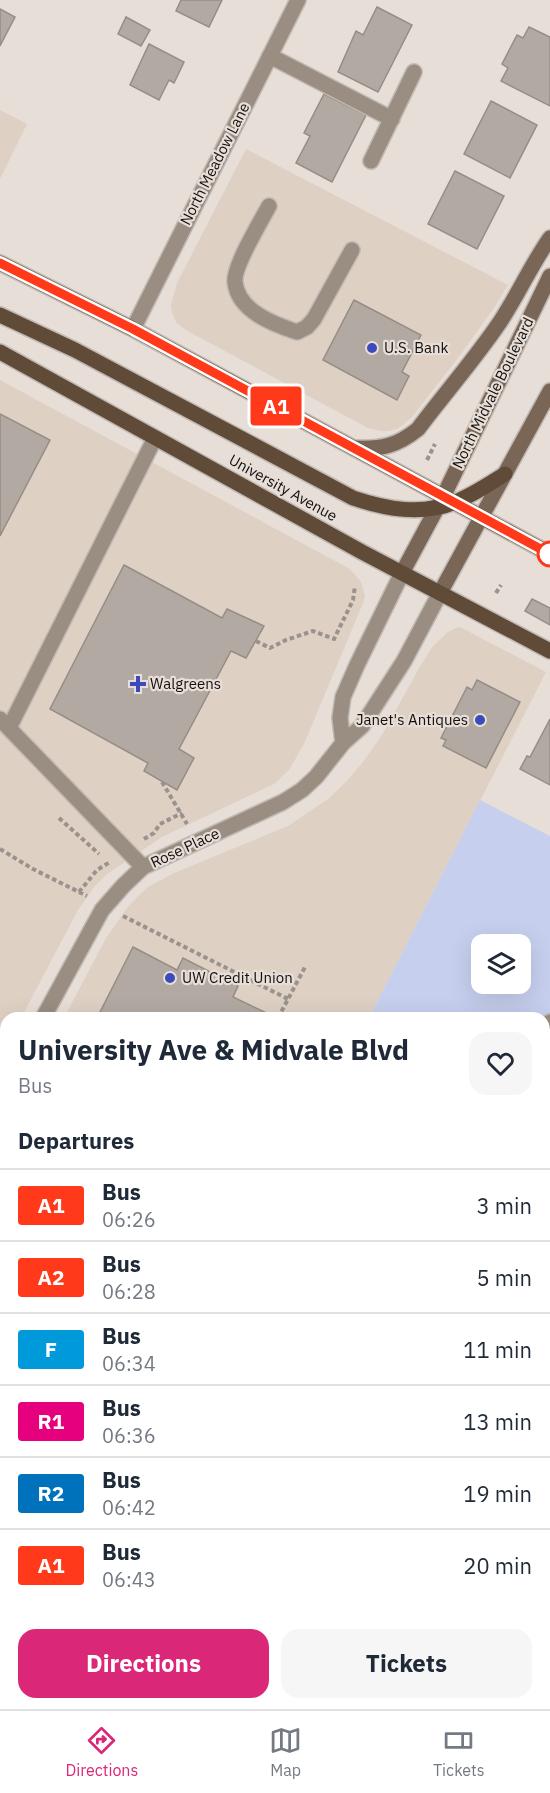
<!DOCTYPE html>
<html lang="en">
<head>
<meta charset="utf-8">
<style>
  :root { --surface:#fff; --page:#f6f6f7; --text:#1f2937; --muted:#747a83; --line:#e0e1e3; --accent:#db2777 }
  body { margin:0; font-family:"IBM Plex Sans",sans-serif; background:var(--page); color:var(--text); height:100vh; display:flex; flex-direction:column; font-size:22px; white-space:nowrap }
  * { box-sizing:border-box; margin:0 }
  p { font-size:20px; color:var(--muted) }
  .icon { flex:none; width:33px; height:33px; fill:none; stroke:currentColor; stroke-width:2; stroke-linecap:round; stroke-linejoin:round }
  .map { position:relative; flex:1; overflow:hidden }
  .sheet { position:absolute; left:0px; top:1012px; width:550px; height:698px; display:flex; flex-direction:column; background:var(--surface); border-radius:18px 18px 0 0; box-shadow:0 6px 24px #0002 }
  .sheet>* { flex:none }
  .badge { padding:0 12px; border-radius:4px; font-size:21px; line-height:39px }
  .controls { position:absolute; left:471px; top:934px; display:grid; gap:12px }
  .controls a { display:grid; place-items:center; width:60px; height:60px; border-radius:12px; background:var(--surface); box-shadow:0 6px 24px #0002; font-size:30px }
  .map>.badge { position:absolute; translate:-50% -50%; box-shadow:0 0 0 3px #fff }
  h2 { padding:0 18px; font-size:22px; line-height:54px }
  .round { display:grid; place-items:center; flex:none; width:63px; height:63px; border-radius:18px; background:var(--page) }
  .head { display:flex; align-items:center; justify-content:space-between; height:102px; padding:0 18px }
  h1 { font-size:28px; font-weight:800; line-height:45px }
  .cta { display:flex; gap:12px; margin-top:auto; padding:12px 18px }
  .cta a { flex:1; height:69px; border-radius:18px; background:var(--accent); color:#fff; font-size:24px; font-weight:800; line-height:69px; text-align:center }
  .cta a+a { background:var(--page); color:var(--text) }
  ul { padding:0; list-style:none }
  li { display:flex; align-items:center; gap:18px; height:72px; padding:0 18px; border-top:2px solid var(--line) }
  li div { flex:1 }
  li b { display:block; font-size:22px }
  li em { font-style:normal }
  li .badge { min-width:66px; font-weight:700; text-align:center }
  .menu { display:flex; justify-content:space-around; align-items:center; height:84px; border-top:2px solid var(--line); background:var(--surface); font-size:16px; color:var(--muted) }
  .menu a { display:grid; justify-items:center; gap:3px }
  .menu .selected { color:var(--accent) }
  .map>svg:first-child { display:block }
  .built { fill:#dfd0c4 }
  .green { fill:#c6cfee; fill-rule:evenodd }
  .building { fill:#b1a9a2; stroke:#958d86; stroke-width:1.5 }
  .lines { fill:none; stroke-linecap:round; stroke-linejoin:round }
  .lane-casing { stroke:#c1b9b3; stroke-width:18 }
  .street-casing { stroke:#c1b9b3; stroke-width:18 }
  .secondary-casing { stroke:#c1b9b3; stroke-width:18 }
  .primary-casing { stroke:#c1b9b3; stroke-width:18 }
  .path { stroke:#99928d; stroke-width:4; stroke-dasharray:4.5 3; stroke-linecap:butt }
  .lane { stroke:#9a8d82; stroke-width:15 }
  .street { stroke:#9a8d82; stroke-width:15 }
  .secondary { stroke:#796656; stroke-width:15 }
  .primary { stroke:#604a38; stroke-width:15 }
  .rail { stroke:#504b48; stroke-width:4.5 }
  .line-casing { stroke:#fff; stroke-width:14 }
  .line { stroke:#ff391a; stroke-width:9 }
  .poi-dot { fill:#3d4abe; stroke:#e7ded7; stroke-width:2 }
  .stop-dot { fill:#fff; stroke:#ff391a; stroke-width:3 }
  .labels { text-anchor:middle; stroke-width:4.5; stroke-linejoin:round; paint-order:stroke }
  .street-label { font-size:15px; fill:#120f0d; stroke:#e7ded7 }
  .poi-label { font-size:15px; fill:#120f0d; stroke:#e7ded7; text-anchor:start }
</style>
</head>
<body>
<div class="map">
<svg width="550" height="1709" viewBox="0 0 550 1709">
  <rect width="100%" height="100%" fill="#e7ded7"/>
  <path class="built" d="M0,110L27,124L0,179Z
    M246,149L508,285L494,308L458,358L412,417L399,428L389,431H380L368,428L184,329L176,322L172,313L171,305L177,283Z
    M0,380L350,569L361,582L365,596L363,603L304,744L289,770L274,784L162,837L107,874L95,886L78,910L21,1018H6V1036L0,1041Z
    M458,627L462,628L546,672L369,1018H64L106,938L127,908L138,896L148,887L174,873L288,826L328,799L346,782L363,762L382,735L422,663L433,646L448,632Z"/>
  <path class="green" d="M480,800L550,836V1217L544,1215V1018H369ZM482,945H520V984H482Z
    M550,1602V1709H512L502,1704H544L545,1612Z"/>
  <path class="building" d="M181,0H222L209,27L176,11Z
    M377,7L412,25L378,92L338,72L356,31L363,35Z
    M0,9L15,17L0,46Z
    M126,17L150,30L141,46L118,34Z
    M529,27L550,37V106L501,81L508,68L502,64L517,35L523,38Z
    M149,44L184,62L174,83L169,80L159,100L130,85Z
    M324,94L366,115L332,182L296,163L310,136L304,133Z
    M491,101L537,125L510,178L464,154Z
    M455,171L504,196L477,249L428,224Z
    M354,300L421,335L402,372L409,376L397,400L323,360Z
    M0,414L50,440L0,536Z
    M124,565L222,618L227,609L264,626L246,658L231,651L179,749L194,758L177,790L144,771L148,763L50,709Z
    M532,599L550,608V625L525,611Z
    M477,680L520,702L486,768L443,746L446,740L441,738L467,687L472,690Z
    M550,719V785L520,769L527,756L530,757Z
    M133,947L177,970L183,958L238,986L233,997L277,1018H97Z
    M544,1286L550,1289V1306L544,1315Z
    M0,1389L6,1392V1449L0,1446Z
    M0,1566L6,1569V1611L0,1608Z
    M190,1704H267L265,1709H224L219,1707L218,1709H201Z"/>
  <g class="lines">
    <defs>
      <path id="lane" d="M270,56L392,119
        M371,161L414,72
        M269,206C261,221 233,267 235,282C238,311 273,324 297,332L307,327L314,319L352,250
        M0,719L143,867
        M9,728L155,438"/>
      <path id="street" d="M133,329L298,0
        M343,743L340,718L343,697L357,665L402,573
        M43,1018L102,910L123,886L143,867L283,802L302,790L316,777L343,743L362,726L404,661L440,593
        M544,1032L550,1022
        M0,1068L6,1064
        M0,1122L6,1132
        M544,1406L550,1408
        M0,1499L6,1502
        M372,1704L378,1709
        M472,1704L488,1709"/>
      <path id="secondary" d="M356,448C382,449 397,446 418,429C445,393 475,359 500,322C518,295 531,265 550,238
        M402,573L444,495L550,276
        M440,593L550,391"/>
      <path id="primary" d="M0,263L133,329L550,554
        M0,315L75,350L353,498C386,509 422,516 455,502C473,495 489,484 505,474
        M0,352L362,552L550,651"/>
    </defs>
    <use href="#lane" class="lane-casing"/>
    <use href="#street" class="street-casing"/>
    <use href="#secondary" class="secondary-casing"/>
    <use href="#primary" class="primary-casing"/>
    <path class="path" d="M427,460L435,444
      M496,593L501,585
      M256,641L270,648L286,640L313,631L334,639L353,600L355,586
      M162,782L187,824
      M59,818L99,854
      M144,839L154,833L160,824L182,813
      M0,849L33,869L87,896
      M79,892L97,870L110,862
      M123,916L288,999
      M278,1018L305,967
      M544,1450L550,1452
      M544,1659L550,1653"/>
    <use href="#lane" class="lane"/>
    <use href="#street" class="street"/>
    <use href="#secondary" class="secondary"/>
    <use href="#primary" class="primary"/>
    <path class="rail" d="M0,1234L6,1237
      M544,1500L550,1502"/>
  </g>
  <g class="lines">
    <defs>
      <path id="line" d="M0,263L133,329L550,554"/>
    </defs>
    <use href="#line" class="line-casing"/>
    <use href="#line" class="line"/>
  </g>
  <g class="poi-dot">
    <circle cx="372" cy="348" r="6"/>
    <path d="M135 675h6v6h6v6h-6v6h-6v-6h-6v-6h6z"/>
    <circle cx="480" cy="720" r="6"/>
    <circle cx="170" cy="978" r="6"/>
  </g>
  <circle class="stop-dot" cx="550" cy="554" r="12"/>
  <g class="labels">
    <g class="street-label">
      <text transform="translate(215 164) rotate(-63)" y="5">North Meadow Lane</text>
      <text transform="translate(493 393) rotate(-64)" y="5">North Midvale Boulevard</text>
      <text transform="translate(283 488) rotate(29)" y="5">University Avenue</text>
      <text transform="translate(185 848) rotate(-25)" y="5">Rose Place</text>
    </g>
    <g class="poi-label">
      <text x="384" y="353">U.S. Bank</text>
      <text x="150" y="689">Walgreens</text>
      <text x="468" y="725" text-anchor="end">Janet's Antiques</text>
      <text x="182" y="983">UW Credit Union</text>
    </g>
  </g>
</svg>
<div class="controls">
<a><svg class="icon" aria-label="layers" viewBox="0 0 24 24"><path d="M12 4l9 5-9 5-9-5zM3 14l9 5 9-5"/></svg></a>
</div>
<b class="badge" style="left:276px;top:406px;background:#ff391a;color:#fff">A1</b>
<section class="sheet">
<div class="head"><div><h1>University Ave &amp; Midvale Blvd</h1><p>Bus</p></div><a class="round"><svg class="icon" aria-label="heart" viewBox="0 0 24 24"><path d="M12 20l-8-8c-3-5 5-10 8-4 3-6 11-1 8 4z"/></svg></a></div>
<h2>Departures</h2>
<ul>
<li><span class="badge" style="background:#ff391a;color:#fff">A1</span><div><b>Bus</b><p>06:26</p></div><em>3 min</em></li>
<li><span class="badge" style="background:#ff391a;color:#fff">A2</span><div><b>Bus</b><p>06:28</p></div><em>5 min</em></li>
<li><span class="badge" style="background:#009ada;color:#fff">F</span><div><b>Bus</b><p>06:34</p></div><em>11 min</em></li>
<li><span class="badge" style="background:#e6007e;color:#fff">R1</span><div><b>Bus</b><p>06:36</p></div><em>13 min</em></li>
<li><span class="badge" style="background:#0072bc;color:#fff">R2</span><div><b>Bus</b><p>06:42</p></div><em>19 min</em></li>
<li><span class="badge" style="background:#ff391a;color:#fff">A1</span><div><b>Bus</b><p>06:43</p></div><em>20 min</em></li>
</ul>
<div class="cta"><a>Directions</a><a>Tickets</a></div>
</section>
</div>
<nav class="menu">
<a class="selected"><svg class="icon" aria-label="directions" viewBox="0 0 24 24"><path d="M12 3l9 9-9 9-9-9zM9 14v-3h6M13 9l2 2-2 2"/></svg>Directions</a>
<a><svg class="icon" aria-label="map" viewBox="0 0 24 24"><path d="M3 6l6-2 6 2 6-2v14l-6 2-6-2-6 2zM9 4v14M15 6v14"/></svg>Map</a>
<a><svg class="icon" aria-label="tickets" viewBox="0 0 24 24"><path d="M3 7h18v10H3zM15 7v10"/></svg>Tickets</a>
</nav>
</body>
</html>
